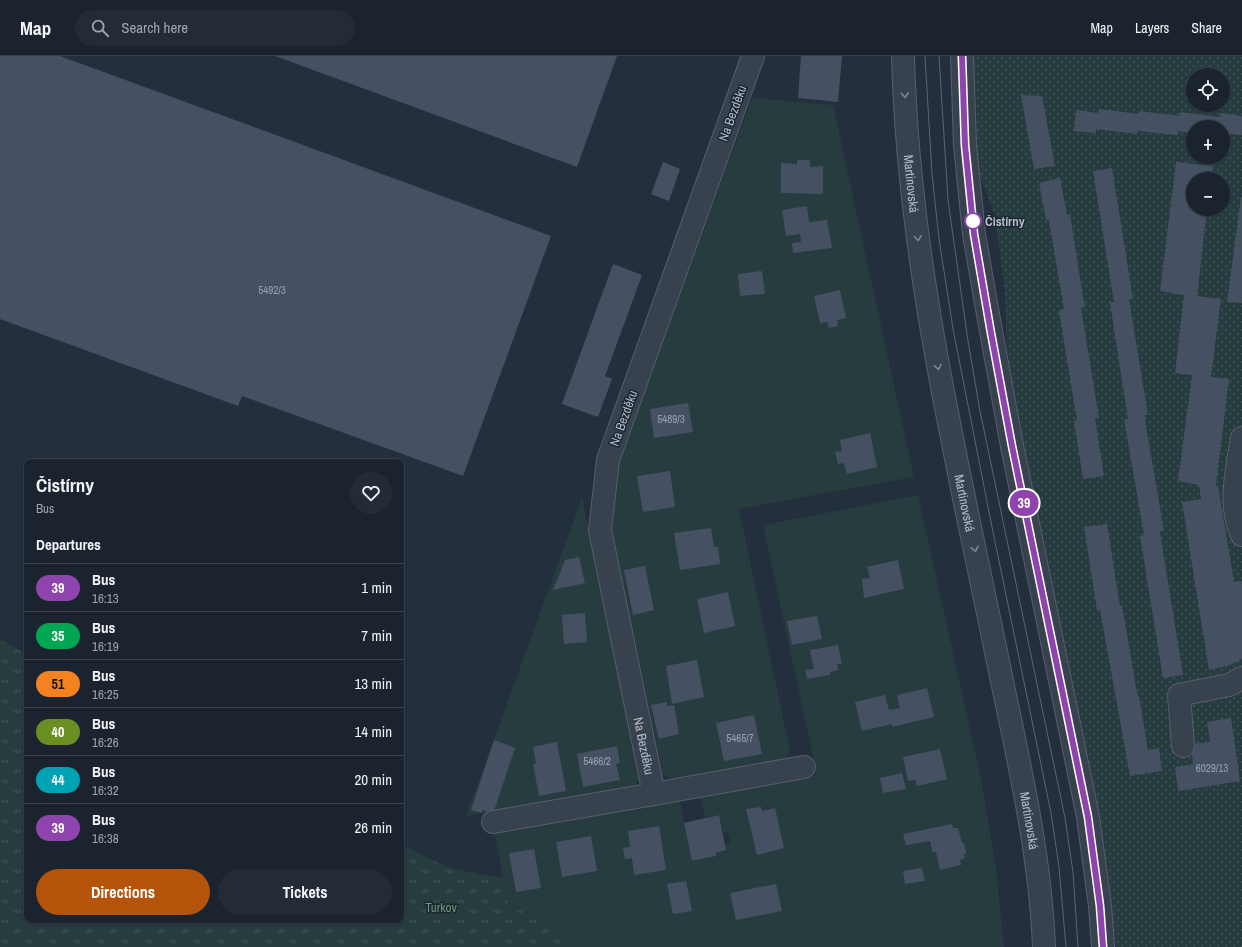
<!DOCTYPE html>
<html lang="en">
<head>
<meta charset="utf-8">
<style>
  :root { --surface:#1b232e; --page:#242b36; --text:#f1f3f6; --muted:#a0a4aa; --line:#39404a; --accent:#b45309 }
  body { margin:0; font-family:"Archivo Narrow",sans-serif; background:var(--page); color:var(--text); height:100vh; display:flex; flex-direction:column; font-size:15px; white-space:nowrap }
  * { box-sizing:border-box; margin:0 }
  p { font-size:13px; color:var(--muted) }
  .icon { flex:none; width:22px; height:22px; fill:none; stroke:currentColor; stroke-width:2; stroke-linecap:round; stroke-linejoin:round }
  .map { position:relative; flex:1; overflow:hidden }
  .panel { position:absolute; left:24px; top:403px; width:380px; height:464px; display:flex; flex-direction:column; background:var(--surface); border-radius:8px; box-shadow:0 1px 3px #0004,0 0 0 1px var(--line) }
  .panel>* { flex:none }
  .badge { padding:0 8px; border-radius:13px; font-size:14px; line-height:26px }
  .tools { position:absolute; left:1186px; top:12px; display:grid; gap:8px }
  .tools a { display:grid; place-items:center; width:44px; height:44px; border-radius:50%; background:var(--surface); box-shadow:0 1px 3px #0004,0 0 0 1px var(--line); font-size:20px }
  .map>.badge { position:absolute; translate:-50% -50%; box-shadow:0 0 0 2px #fff }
  h2 { padding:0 12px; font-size:15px; line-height:36px }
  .round { display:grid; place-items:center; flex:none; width:42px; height:42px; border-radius:21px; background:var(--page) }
  .summary { display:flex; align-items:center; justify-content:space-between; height:68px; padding:0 12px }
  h1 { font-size:19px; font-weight:800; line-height:30px }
  .primary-button { display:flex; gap:8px; margin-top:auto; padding:8px 12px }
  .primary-button a { flex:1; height:46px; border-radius:24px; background:var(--accent); color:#fff; font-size:16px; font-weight:800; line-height:46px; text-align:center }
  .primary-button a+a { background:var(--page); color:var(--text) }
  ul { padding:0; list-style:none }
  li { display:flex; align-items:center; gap:12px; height:48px; padding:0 12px; border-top:1px solid var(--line) }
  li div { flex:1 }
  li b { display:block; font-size:15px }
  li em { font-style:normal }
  li .badge { min-width:44px; font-weight:700; text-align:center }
  header { display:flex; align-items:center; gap:24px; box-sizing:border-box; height:56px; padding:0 20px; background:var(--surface); border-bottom:1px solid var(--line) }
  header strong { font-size:19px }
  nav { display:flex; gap:22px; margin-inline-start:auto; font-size:14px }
  .search { width:280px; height:36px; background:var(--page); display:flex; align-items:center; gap:10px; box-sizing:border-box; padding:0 14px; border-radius:22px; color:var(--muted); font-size:15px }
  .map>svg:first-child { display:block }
  .grass { fill:url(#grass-dots); fill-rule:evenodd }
  .park { fill:url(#park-tufts) }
  .garden { fill:#263c3f }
  .building { fill:#455162 }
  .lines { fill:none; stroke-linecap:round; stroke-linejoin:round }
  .minor-casing { stroke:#565f6c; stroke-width:24 }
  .tertiary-casing { stroke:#565f6c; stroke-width:24 }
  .minor { stroke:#38414e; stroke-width:22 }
  .tertiary { stroke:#38414e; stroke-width:22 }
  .tram { stroke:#5a6575; stroke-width:1 }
  .oneway { stroke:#7c8592 }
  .line-casing { stroke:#fff; stroke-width:9 }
  .line { stroke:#8e44ad; stroke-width:6 }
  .stop-dot { fill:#fff; stroke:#8e44ad; stroke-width:2 }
  .labels { text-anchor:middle; stroke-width:3; stroke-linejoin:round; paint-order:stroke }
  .number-label { font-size:11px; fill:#98a1af }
  .street-label { font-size:13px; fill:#b4bcc9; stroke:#1d2633 }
  .stop-label { font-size:13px; font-weight:bold; fill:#b4bcc9; stroke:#1d2633; text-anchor:start }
  .park-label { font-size:13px; fill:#6b9a76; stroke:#1d2633 }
</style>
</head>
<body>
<header>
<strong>Map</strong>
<div class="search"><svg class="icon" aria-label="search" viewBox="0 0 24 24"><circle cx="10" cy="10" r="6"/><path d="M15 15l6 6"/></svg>Search here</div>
<nav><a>Map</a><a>Layers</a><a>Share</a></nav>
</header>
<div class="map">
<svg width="1242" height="891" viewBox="0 0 1242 891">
  <defs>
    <pattern id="grass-dots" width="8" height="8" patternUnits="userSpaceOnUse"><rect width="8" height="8" fill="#263c3f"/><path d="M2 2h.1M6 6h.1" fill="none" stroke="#435659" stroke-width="1.8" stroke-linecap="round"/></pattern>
    <pattern id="park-tufts" width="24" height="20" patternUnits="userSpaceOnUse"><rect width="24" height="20" fill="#263c3f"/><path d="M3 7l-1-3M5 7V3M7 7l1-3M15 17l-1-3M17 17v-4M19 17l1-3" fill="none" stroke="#435659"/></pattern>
  </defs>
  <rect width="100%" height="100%" fill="#242f3e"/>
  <path class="grass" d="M973,0H1242V891H1112L1111,845L1103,788L1094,734L1019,373L1008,317L1005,237L995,160L978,114L974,45ZM1193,19H1223V49H1193ZM1193,71H1223V101H1193ZM1193,123H1223V153H1193Z"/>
  <path class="park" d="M0,584L27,598V864H401V788L448,812L503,822L508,847L562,876L565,891H0Z"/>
  <path class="garden" d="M752,42L833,49L914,421L739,453L790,695L783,706L675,724L663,719L612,474L619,408Z
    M918,439L981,723L996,813L1004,891H565L562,876L508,847L494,775L680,743L692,805L716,800V797L726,794L725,788L731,787L728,775L723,776L719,759L705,762L700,739L817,719L763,469Z
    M582,442L641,720L633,731L466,760Z"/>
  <path class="building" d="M0,0H60L551,180L463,420L242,340L238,350L0,263Z
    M275,0H617L577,111Z
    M801,0H842L838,46L798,42Z
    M1021,39L1042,40L1055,110L1034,113Z
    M1099,53L1139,58V55L1180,60V56L1220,61V57L1242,60V79L1223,77V71H1193V77L1178,75V79L1138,75L1137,78L1096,73V77L1074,75L1076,54L1098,57Z
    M797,104H810V111L823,110V138L781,137V107L797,108Z
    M663,106L680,113L669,145L651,138Z
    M1176,106L1213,110L1211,123H1193V153H1207L1197,240L1221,243L1211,321L1229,323L1216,430H1218L1234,526L1242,525V603L1230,609L1209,614L1182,446L1201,443L1199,429L1178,425L1192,319L1175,317L1184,239L1160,235Z
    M1112,112L1133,243H1129L1148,359H1145L1146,370L1164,475L1160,476L1183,619L1163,622L1140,480L1144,479L1124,363H1128L1110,247L1114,246L1093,115Z
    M1060,122L1067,159L1070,158L1083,241L1085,251L1081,252L1099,362H1095L1104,420L1083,423L1074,365L1077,364L1059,255L1064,253L1049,164H1046L1039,127Z
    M1241,141H1242V247L1227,246Z
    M807,150L809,166L827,164L832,192L793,197L792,187L801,186L800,178L786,180L782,154Z
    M613,208L642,219L605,320L612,323L598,361L562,348Z
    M762,215L765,238L740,240L738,218Z
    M840,234L846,262L837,264L838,270L829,272L827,266L820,267L814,240Z
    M688,347L693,376L654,382L650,353Z
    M870,377L877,411L847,418L844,407L838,408L835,396L842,395L840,384Z
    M670,415L675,451L643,456L637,420Z
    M1107,468L1120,550L1122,549L1136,632L1138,640H1139L1148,694L1159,692L1162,715L1130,720L1100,554H1097L1084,471Z
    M711,472L714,491H718L720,508L680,514L674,477Z
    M579,501L585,527L553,534L565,504Z
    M898,504L904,533L864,542L862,523L870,522L867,511Z
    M645,510L654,554L633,559L624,514Z
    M728,536L735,570L704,577L697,543Z
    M585,557L587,586L564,588L562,559Z
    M817,560L822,583L792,589L787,565Z
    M838,589L842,608H837L838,614L830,616V619L807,623L805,614L814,613L810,594Z
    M697,604L704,641L672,648L666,610Z
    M927,632L934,661L892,671V668L862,675L855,646L885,639L889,654L900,652L897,639Z
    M667,646V650L674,649L679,678L659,683L651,649Z
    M754,659L762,698L724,705L716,667Z
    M1231,662L1240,725L1178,735L1175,711L1193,708L1191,688L1210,686L1207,666Z
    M494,684L515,692L493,758L483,754L482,757L471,754Z
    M557,686L566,735L539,740L533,708L536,707L533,691Z
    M617,690L620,707L616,708L620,724L583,731L577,698Z
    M940,693L947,723L917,730L915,724L908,725L903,701Z
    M902,717L906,733L883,737L880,722Z
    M761,751L762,755L775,752L784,792L757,799L746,753Z
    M719,759L726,794L716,797V800L692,805L684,767Z
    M952,768L953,772H958L962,787H964L966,797L964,798L965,802L960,804L961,809L940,814L936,796L933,797L930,785L906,789L903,778Z
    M659,770L666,814L634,819L632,802L625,803L623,792L630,791L628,775Z
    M591,780L597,815L562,821L556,786Z
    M534,793L541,832L516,836L509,797Z
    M922,812L925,825L905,828L903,815Z
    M686,825L692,855L673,858L667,828Z
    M776,828L782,855L736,864L730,837Z"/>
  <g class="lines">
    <defs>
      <g id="minor">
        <path id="s1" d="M753,0L608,404L600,474L654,738L804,711"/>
        <path d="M1242,382C1237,414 1228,448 1242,479"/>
        <path d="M1183,690L1179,639L1229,629L1242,622"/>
        <path d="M493,766L654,738"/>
      </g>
      <g id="tertiary">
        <path id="s2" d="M903,0C908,200 955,396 995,591C1015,690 1040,790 1044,891"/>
        <path d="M962,0L965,89L974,178L989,264L1012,390L1088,761L1100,850L1103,891"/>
      </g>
    </defs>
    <use href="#minor" class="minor-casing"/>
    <use href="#tertiary" class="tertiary-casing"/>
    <use href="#minor" class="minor"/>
    <use href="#tertiary" class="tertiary"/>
    <path class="tram" d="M925,0L932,118L939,183L953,273L992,471L1051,757L1059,811L1066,891
      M939,0L948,144L968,285L980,355L1065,762L1073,816L1078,891"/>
  </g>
  <defs><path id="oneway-chevron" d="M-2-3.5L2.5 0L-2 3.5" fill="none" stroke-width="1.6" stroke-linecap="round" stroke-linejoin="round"/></defs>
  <g class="oneway">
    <use href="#oneway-chevron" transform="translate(905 39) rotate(87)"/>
    <use href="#oneway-chevron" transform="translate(918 182) rotate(83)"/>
    <use href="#oneway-chevron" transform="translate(938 311) rotate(79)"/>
    <use href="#oneway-chevron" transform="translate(975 493) rotate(78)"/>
  </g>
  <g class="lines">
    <defs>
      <path id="line" d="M962,0L965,89L974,178L991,277L1012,390L1088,761L1100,850L1103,891"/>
    </defs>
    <use href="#line" class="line-casing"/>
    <use href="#line" class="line"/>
  </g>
  <circle class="stop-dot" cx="973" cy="165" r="8"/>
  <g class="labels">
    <g class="number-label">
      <text x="272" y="238">5492/3</text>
      <text x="671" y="367">5489/3</text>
      <text x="740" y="686">5465/7</text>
      <text x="597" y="709">5466/2</text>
      <text x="1212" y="716">6029/13</text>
    </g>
    <g class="street-label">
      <text transform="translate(732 57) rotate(-70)" y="5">Na Bezděku</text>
      <text dy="5" stroke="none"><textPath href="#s2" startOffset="128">Martinovská</textPath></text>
      <text transform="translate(623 362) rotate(-70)" y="5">Na Bezděku</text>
      <text dy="5" stroke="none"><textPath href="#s2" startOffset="452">Martinovská</textPath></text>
      <text dy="5" stroke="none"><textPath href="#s1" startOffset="720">Na Bezděku</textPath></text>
      <text dy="5" stroke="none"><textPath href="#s2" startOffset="776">Martinovská</textPath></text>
    </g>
    <g class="stop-label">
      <text x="985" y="170">Čistírny</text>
    </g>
    <g class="park-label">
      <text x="441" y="856">Turkov</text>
    </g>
  </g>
</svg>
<div class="tools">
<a><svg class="icon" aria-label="locate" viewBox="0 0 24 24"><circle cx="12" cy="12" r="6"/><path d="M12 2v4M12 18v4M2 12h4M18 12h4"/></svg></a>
<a>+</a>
<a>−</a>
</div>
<b class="badge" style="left:1024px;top:447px;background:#8e44ad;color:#fff">39</b>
<section class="panel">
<div class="summary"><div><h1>Čistírny</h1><p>Bus</p></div><a class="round"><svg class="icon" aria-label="heart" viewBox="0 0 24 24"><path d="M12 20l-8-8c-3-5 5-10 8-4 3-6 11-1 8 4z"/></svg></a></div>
<h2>Departures</h2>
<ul>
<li><span class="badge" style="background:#8e44ad;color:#fff">39</span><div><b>Bus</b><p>16:13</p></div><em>1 min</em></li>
<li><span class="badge" style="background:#00a651;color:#fff">35</span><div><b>Bus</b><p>16:19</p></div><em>7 min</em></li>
<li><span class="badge" style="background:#f58220;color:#111">51</span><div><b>Bus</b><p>16:25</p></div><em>13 min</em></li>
<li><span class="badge" style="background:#6b8e23;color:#fff">40</span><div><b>Bus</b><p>16:26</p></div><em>14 min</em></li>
<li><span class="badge" style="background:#00a3b4;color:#fff">44</span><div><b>Bus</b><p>16:32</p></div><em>20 min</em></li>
<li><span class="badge" style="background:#8e44ad;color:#fff">39</span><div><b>Bus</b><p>16:38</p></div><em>26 min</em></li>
</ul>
<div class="primary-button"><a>Directions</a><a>Tickets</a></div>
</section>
</div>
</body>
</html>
